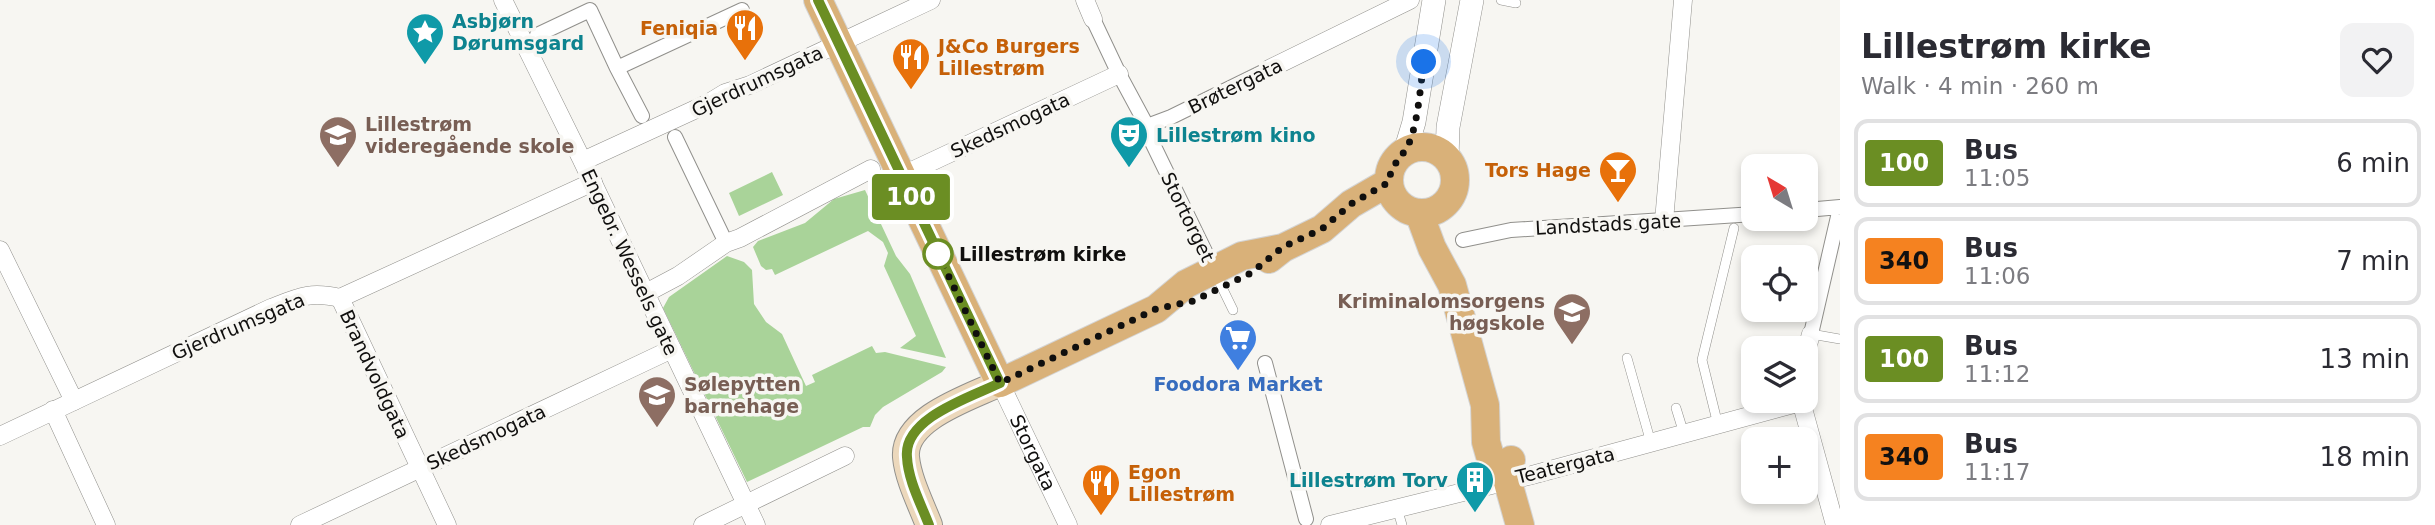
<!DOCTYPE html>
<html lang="en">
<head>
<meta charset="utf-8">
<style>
  :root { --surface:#fff; --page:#f2f2f3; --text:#2b2b33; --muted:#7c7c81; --line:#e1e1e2 }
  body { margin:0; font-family:"DejaVu Sans",sans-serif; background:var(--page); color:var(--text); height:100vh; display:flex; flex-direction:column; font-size:26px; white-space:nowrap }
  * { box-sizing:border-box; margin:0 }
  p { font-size:23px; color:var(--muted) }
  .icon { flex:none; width:38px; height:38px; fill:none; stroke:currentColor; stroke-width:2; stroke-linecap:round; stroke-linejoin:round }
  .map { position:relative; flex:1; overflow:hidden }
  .sheet { display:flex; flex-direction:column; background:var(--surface); width:595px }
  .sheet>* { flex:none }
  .badge { padding:0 14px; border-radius:5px; font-size:24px; line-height:46px }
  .needle { width:46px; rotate:322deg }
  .buttons { position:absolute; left:1741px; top:154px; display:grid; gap:14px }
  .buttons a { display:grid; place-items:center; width:77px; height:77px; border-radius:14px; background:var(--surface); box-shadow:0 4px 10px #0003; font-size:35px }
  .you { position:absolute; width:35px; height:35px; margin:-18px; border:5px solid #fff; border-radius:50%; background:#1a73e8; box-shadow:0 0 0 10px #1a73e833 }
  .map>.badge { position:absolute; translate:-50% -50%; box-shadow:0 0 0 4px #fff }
  .round { display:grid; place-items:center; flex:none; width:74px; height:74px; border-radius:14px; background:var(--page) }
  .summary { display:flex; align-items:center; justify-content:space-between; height:119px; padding:0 21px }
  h1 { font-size:33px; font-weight:600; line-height:52px }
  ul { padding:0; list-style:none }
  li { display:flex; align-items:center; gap:21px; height:88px; margin:0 14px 10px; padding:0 7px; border:4px solid var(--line); border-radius:14px }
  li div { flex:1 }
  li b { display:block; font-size:26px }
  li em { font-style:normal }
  li .badge { min-width:77px; font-weight:700; text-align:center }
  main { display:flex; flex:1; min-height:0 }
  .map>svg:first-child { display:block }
  .green { fill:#a9d399 }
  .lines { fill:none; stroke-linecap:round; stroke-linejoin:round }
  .service-casing { stroke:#91908c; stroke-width:10 }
  .pedestrian-casing { stroke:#91908c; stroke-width:16 }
  .minor-casing { stroke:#91908c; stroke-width:19 }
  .tertiary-casing { stroke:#91908c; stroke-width:24 }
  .secondary-casing { stroke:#91908c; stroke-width:28 }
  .primary-casing { stroke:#d4d4d4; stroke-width:30 }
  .service { stroke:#fff; stroke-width:9 }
  .pedestrian { stroke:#fff; stroke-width:14 }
  .minor { stroke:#fff; stroke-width:18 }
  .tertiary { stroke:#fff; stroke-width:23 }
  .secondary { stroke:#ecd8bc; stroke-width:26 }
  .primary { stroke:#d9b179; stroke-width:28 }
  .line-casing { stroke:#fff; stroke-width:16 }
  .line { stroke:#6b8e23; stroke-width:10 }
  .walk { stroke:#100f0e; stroke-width:7; stroke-dasharray:0 12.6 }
  .stop-dot { fill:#fff; stroke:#6b8e23; stroke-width:3.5 }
  .labels { text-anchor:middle; stroke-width:7; stroke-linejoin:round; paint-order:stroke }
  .culture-label { font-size:19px; font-weight:bold; fill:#0d838f; stroke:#f7f6f2; text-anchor:start }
  .food-label { font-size:19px; font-weight:bold; fill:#c56008; stroke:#f7f6f2; text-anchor:end }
  .street-label { font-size:19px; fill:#100f0e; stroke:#f7f6f2 }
  .education-label { font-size:19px; font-weight:bold; fill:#785e54; stroke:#f7f6f2; text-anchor:start }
  .stop-label { font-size:19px; font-weight:bold; fill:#100f0e; stroke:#f7f6f2; text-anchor:start }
  .shop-label { font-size:19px; font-weight:bold; fill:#366cbe; stroke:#f7f6f2 }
</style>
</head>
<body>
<main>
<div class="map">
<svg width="1840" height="525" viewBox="0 0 1840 525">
  <rect width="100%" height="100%" fill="#f7f6f2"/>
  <path class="green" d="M772,172L783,195L739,216L729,193Z
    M865,190L896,256L910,274L946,358L900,348L916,336L884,266L888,253L883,242L868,231L775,275L772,269L766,270L761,266L753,247L758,241L805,223L834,199Z
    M727,256L744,262L752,270L754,304L766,322L782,334L806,386L815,382L812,375L872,346L876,353L885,352L946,367L942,372L883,407L875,415L870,427H863L747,482L663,308L669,297Z"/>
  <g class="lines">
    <defs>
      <path id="service" d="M1501,0L1516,3
        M1216,275L1233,310
        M1811,334L1840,339
        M1627,358L1651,443
        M1676,408L1684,434
        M1718,425L1702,360L1734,228
        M1397,508L1402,525"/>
      <path id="pedestrian" d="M1093,19L1119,74L1147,126L1171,117L1269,69
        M537,35L590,10L617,68L742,10
        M617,68L642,116
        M1147,126L1149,136L1214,270
        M675,137L726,243
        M1806,210L1840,207
        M1463,240L1511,230L1754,214
        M1811,334L1840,208
        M1265,363L1306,519"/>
      <g id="minor">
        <path d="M503,0L581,158L756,525"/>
        <path d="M1085,0L1093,19"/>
        <path d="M1269,69L1410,0"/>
        <path d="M583,161L707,104L725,93L750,85L931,0"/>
        <path d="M901,176L1119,74"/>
        <path d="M1664,221L1683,0"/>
        <path d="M0,250L74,401"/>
        <path d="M646,293L678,276L726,243L740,238L871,169"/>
        <path d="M340,298L447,525"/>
        <path d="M1806,352L1811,334"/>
        <path id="s1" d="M1000,383L1068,525"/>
        <path d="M1801,401L1835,525"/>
        <path d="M53,410L106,525"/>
        <path d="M0,436L271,308C299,297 310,291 340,298L593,182"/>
        <path d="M300,525L672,349"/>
        <path d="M703,525L845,456"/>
        <path d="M1330,525L1532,475L1801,402"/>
      </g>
      <path id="tertiary" d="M1405,152L1414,122L1434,0
        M1447,159L1448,127L1472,0"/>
      <path id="secondary" d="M929,525C921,504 908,479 906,457C903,418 971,397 1000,383"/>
      <path id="primary" d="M818,0L1000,383L1156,309L1186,284L1242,256L1283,248
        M1389 180a33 33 0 1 1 66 0a33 33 0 1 1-66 0Z
        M1419,213L1432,248L1452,285L1485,405L1486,442L1492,463L1507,479
        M1269,259L1283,248L1322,229L1351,204L1389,182
        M1511,460L1507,479L1520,525"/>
    </defs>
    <use href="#service" class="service-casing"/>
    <use href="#pedestrian" class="pedestrian-casing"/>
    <use href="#minor" class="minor-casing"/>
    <use href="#tertiary" class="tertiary-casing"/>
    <use href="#secondary" class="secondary-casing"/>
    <use href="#primary" class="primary-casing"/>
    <use href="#service" class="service"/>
    <use href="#pedestrian" class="pedestrian"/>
    <use href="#minor" class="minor"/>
    <use href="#tertiary" class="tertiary"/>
    <use href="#secondary" class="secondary"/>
    <use href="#primary" class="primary"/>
  </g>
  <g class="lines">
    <defs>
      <path id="line" d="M818,0L1000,383C971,397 903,418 907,457C908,480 921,504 929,525"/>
    </defs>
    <use href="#line" class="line-casing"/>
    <use href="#line" class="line"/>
    <path class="walk" d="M938,254L1000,383L1156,309L1193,301L1251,273L1283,247L1322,229L1351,204L1389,182C1391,161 1405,157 1411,138C1419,114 1420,87 1424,62"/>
  </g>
  <defs>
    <symbol id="restaurant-pin" viewBox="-11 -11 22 30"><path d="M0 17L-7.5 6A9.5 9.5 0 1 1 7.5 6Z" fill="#e8710a" stroke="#f7f6f2"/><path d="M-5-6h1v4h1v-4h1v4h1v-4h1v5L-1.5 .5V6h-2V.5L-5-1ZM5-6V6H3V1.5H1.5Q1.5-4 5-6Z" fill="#fff"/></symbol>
    <symbol id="sight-pin" viewBox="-11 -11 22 30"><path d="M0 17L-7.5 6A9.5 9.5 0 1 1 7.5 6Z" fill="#0f9aa8" stroke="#f7f6f2"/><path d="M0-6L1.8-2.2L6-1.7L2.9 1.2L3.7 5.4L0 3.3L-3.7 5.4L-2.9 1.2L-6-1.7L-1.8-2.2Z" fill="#fff"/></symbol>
    <symbol id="school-pin" viewBox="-11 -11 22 30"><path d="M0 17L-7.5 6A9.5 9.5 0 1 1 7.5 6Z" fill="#8d6e63" stroke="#f7f6f2"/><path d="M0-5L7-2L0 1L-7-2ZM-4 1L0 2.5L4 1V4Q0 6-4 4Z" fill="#fff"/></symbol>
    <symbol id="theatre-pin" viewBox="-11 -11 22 30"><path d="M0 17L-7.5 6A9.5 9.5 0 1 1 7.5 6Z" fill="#0f9aa8" stroke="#f7f6f2"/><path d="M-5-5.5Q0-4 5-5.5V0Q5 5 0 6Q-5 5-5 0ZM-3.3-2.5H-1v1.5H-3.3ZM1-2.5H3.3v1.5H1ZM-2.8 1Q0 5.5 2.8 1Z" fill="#fff"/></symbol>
    <symbol id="bar-pin" viewBox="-11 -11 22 30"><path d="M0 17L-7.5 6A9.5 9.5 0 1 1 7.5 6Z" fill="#e8710a" stroke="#f7f6f2"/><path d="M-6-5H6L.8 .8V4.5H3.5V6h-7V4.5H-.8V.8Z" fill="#fff"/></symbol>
    <symbol id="university-pin" viewBox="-11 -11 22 30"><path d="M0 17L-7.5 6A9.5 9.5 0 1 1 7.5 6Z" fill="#8d6e63" stroke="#f7f6f2"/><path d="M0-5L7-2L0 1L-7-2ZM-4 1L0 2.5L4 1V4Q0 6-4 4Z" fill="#fff"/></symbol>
    <symbol id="supermarket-pin" viewBox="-11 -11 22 30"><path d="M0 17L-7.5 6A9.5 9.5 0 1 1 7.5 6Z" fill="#3f7fe0" stroke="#f7f6f2"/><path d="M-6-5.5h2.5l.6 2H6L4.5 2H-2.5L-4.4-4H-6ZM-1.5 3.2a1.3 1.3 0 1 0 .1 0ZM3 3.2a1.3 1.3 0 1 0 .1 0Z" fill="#fff"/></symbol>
    <symbol id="building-pin" viewBox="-11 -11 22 30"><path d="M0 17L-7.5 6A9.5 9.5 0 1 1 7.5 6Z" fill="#0f9aa8" stroke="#f7f6f2"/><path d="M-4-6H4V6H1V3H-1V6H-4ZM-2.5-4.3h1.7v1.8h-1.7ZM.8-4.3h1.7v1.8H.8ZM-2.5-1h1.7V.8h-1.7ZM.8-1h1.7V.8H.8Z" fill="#fff"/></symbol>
  </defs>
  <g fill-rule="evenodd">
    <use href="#restaurant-pin" x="723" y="6" width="44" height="60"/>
    <use href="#sight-pin" x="403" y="10" width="44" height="60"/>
    <use href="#restaurant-pin" x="889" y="35" width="44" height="60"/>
    <use href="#school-pin" x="316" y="113" width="44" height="60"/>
    <use href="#theatre-pin" x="1107" y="113" width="44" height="60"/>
    <use href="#bar-pin" x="1596" y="148" width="44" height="60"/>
    <use href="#university-pin" x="1550" y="290" width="44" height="60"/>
    <use href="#supermarket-pin" x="1216" y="316" width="44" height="60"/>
    <use href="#school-pin" x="635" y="373" width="44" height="60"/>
    <use href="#building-pin" x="1453" y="458" width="44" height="60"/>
    <use href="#restaurant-pin" x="1079" y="461" width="44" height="60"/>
  </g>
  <circle class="stop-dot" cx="938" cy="254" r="14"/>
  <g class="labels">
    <g class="culture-label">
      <text x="452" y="28">Asbjørn<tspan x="452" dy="22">Dørumsgard</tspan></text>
      <text x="1156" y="142">Lillestrøm kino</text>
      <text x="1448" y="487" text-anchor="end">Lillestrøm Torv</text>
    </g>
    <g class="food-label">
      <text x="718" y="35">Feniqia</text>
      <text x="938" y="53" text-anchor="start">J&amp;Co Burgers<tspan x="938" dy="22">Lillestrøm</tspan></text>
      <text x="1591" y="177">Tors Hage</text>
      <text x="1128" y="479" text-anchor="start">Egon<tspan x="1128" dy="22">Lillestrøm</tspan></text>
    </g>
    <g class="street-label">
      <text transform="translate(757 81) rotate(-25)" y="7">Gjerdrumsgata</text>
      <text transform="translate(1235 86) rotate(-26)" y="7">Brøtergata</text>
      <text transform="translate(1010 125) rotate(-25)" y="7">Skedsmogata</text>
      <text transform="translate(1188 217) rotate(64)" y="7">Stortorget</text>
      <text transform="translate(1608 224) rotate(-3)" y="7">Landstads gate</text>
      <text transform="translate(630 262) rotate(65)" y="7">Engebr. Wessels gate</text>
      <text transform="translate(238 326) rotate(-23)" y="7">Gjerdrumsgata</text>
      <text transform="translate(375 374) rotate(65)" y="7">Brandvoldgata</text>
      <text transform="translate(486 437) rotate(-25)" y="7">Skedsmogata</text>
      <text dy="7" stroke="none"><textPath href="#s1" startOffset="77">Storgata</textPath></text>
      <text transform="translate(1565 465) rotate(-14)" y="7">Teatergata</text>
    </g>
    <g class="education-label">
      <text x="365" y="131">Lillestrøm<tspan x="365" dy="22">videregående skole</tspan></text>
      <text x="1545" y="308" text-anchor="end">Kriminalomsorgens<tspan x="1545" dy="22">høgskole</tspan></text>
      <text x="684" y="391">Sølepytten<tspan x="684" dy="22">barnehage</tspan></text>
    </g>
    <g class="stop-label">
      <text x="959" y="261">Lillestrøm kirke</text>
    </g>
    <g class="shop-label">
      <text x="1238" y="391">Foodora Market</text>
    </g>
  </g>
</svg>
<div class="buttons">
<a><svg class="needle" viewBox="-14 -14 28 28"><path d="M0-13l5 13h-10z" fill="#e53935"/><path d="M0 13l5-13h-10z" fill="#7c7c81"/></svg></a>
<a><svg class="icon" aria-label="locate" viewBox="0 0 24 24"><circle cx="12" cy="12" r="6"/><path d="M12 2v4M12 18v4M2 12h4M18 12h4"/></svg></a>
<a><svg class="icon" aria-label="layers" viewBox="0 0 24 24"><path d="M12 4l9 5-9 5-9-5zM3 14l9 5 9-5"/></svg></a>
<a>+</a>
</div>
<div class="you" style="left:1424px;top:62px"></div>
<b class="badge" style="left:911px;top:197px;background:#6b8e23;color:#fff">100</b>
</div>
<section class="sheet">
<div class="summary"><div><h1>Lillestrøm kirke</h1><p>Walk · 4 min · 260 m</p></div><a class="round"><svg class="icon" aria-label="heart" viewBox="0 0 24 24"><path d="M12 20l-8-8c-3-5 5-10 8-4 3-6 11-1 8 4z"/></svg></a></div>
<ul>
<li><span class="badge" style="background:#6b8e23;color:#fff">100</span><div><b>Bus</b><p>11:05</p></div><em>6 min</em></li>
<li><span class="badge" style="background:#f58220;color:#111">340</span><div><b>Bus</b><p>11:06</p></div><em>7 min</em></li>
<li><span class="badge" style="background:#6b8e23;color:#fff">100</span><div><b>Bus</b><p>11:12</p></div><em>13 min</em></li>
<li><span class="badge" style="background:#f58220;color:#111">340</span><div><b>Bus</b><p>11:17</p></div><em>18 min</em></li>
</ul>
</section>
</main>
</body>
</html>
